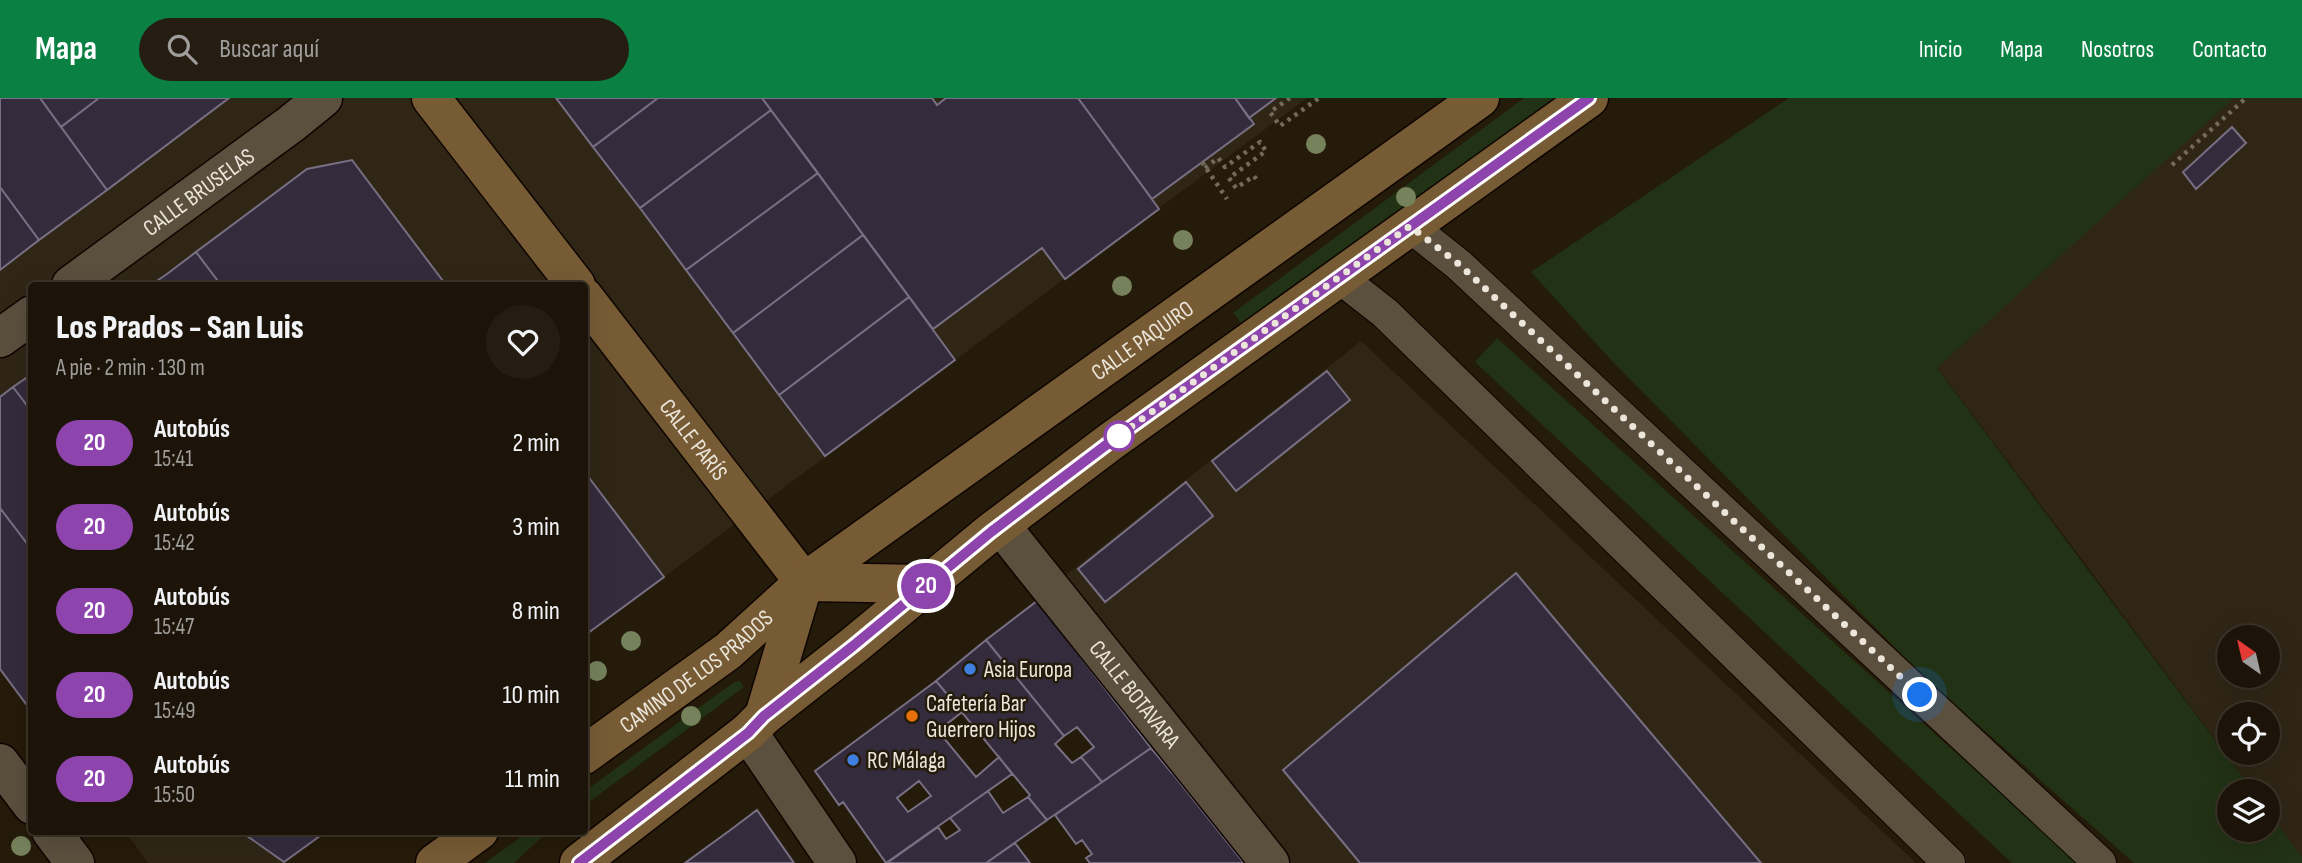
<!DOCTYPE html>
<html lang="es">
<head>
<meta charset="utf-8">
<style>
  :root { --surface:#1c1408; --page:#251d12; --text:#f1f3f6; --muted:#a09e9c; --line:#3a3329; --accent:#0b8043 }
  body { margin:0; font-family:"Sofia Sans Condensed",sans-serif; background:var(--page); color:var(--text); height:100vh; display:flex; flex-direction:column; font-size:26px; white-space:nowrap }
  * { box-sizing:border-box; margin:0 }
  p { font-size:23px; color:var(--muted) }
  .icon { flex:none; width:38px; height:38px; fill:none; stroke:currentColor; stroke-width:2; stroke-linecap:round; stroke-linejoin:round }
  .map { position:relative; flex:1; overflow:hidden }
  .drawer { position:absolute; left:28px; top:184px; width:560px; height:553px; display:flex; flex-direction:column; background:var(--surface); border-radius:7px; box-shadow:0 7px 28px #0002,0 0 0 2px var(--line) }
  .drawer>* { flex:none }
  .badge { padding:0 14px; border-radius:23px; font-size:24px; line-height:46px }
  .needle { width:46px; rotate:326deg }
  .fabs { position:absolute; left:2217px; top:527px; display:grid; gap:14px }
  .fabs a { display:grid; place-items:center; width:63px; height:63px; border-radius:50%; background:var(--surface); box-shadow:0 7px 28px #0002,0 0 0 2px var(--line); font-size:35px }
  .you { position:absolute; width:35px; height:35px; margin:-18px; border:5px solid #fff; border-radius:50%; background:#1a73e8; box-shadow:0 0 0 10px #1a73e833 }
  .map>.badge { position:absolute; translate:-50% -50%; box-shadow:0 0 0 4px #fff }
  .round { display:grid; place-items:center; flex:none; width:74px; height:74px; border-radius:37px; background:var(--page) }
  .head { display:flex; align-items:center; justify-content:space-between; height:119px; padding:0 28px }
  h1 { font-size:33px; font-weight:800; line-height:52px }
  ul { padding:0; list-style:none }
  li { display:flex; align-items:center; gap:21px; height:84px; padding:0 28px }
  li div { flex:1 }
  li b { display:block; font-size:26px }
  li em { font-style:normal }
  li .badge { min-width:77px; font-weight:700; text-align:center }
  header { display:flex; align-items:center; gap:42px; box-sizing:border-box; height:98px; padding:0 35px; background:var(--accent); color:#fff }
  header strong { font-size:33px }
  nav { display:flex; gap:38px; margin-inline-start:auto; font-size:24px }
  .search { width:490px; height:63px; background:var(--page); display:flex; align-items:center; gap:18px; box-sizing:border-box; padding:0 24px; border-radius:38px; color:var(--muted); font-size:26px }
  .map>svg:first-child { display:block }
  .industrial { fill:#2f2616; fill-rule:evenodd }
  .green { fill:#223214 }
  .building { fill:#342c3d; stroke:#786f83; stroke-width:2; fill-rule:evenodd }
  .lines { fill:none; stroke-linecap:round; stroke-linejoin:round }
  .lane-casing { stroke:#0e0500; stroke-width:34 }
  .street-casing { stroke:#0e0500; stroke-width:41 }
  .secondary-casing { stroke:#0e0500; stroke-width:41 }
  .path { stroke:#726a5b; stroke-width:4.5; stroke-dasharray:3.5 5; stroke-linecap:butt }
  .lane { stroke:#5b503e; stroke-width:32 }
  .street { stroke:#5b503e; stroke-width:38 }
  .secondary { stroke:#775b35; stroke-width:38 }
  .tree { fill:#75825b }
  .line-casing { stroke:#fff; stroke-width:16 }
  .line { stroke:#8e44ad; stroke-width:10 }
  .walk { stroke:#ebe5da; stroke-width:7; stroke-dasharray:0 12.6 }
  .stop-dot { fill:#fff; stroke:#8e44ad; stroke-width:3.5 }
  .shop-dot { fill:#3f7fe0; stroke:#251b0a; stroke-width:2.5 }
  .food-dot { fill:#e8710a; stroke:#251b0a; stroke-width:2.5 }
  .labels { text-anchor:middle; stroke-width:5; stroke-linejoin:round; paint-order:stroke }
  .street-label { font-size:23px; fill:#ebe5da; stroke:#251b0a }
  .poi-label { font-size:23px; fill:#ebe5da; stroke:#251b0a; text-anchor:start }
</style>
</head>
<body>
<header>
<strong>Mapa</strong>
<div class="search"><svg class="icon" aria-label="search" viewBox="0 0 24 24"><circle cx="10" cy="10" r="6"/><path d="M15 15l6 6"/></svg>Buscar aquí</div>
<nav><a>Inicio</a><a>Mapa</a><a>Nosotros</a><a>Contacto</a></nav>
</header>
<div class="map">
<svg width="2302" height="765" viewBox="0 0 2302 765">
  <rect width="100%" height="100%" fill="#251b0a"/>
  <path class="industrial" d="M0,0H1307L585,538L584,187H32L31,614L0,571Z
    M1789,0H2302V759L2268,713V693H2253L2084,464L1753,26ZM2230,539H2268V578H2230ZM2230,616H2268V654H2230Z
    M1361,243L1916,765H1285L1061,481Z
    M125,733H326L283,765H148Z"/>
  <path class="green" d="M1524,0H1560L1242,226L1233,215Z
    M1789,0H2234L1937,270L2253,693H2230V732H2268V713L2302,759V765H2134L1924,579L1611,262L1531,174Z
    M1497,240L2078,765H2012L1475,264Z
    M740,583L744,589L585,707V693L734,584Z
    M529,733H548L514,765H485Z"/>
  <path class="building" d="M0,0H40L107,92L39,142L0,89Z
    M40,0H99L61,29Z
    M99,0H229L107,92L61,29Z
    M556,0H658L593,49Z
    M658,0H762L771,12L640,110L593,49Z
    M762,0H932L937,7L946,0H1078L1159,111L1065,181L1042,150L933,231Z
    M1078,0H1235L1254,26L1152,101Z
    M1235,0H1276L1249,20Z
    M771,12L818,75L686,172L640,110Z
    M2232,29L2246,45L2196,91L2183,74Z
    M352,62L446,187H221L196,154L307,71Z
    M818,75L863,137L733,235L686,172Z
    M0,89L39,142L0,172Z
    M863,137L909,199L779,297L733,235Z
    M196,154L221,187H151L167,176Z
    M909,199L955,262L825,358L779,297Z
    M1327,273L1350,302L1236,393L1212,363Z
    M32,276V314L13,289Z
    M13,289L32,314V452L0,410V299Z
    M584,373L664,479L584,538Z
    M1186,384L1213,418L1105,504L1078,471Z
    M0,410L32,452V614L0,571Z
    M1516,475L1589,562L1761,765H1360L1283,672Z
    M1037,503L1151,650L1102,684L1081,659L1094,649L1077,629L1064,638L986,542Z
    M986,542L1064,638L1055,646L1072,665L1081,659L1102,684L1047,722L1028,699L1030,697L936,583Z
    M936,583L962,614L938,633L976,679L999,659L1012,676L886,765L843,704L839,707L815,673ZM919,683L931,698L908,714L897,700Z
    M1151,650L1173,676L1244,765H1090L1086,760L1092,756L1082,742L1076,746L1055,717Z
    M988,693L1003,715L1028,699L1047,722L986,765H887L938,729L946,741L960,732L950,720Z
    M757,712L794,765H685L729,733Z
    M240,733H321L324,735L284,764Z
    M1015,745L1030,765H986Z"/>
  <g class="lines">
    <defs>
      <path id="lane" d="M1410,128L1459,167L2100,765
        M1339,179L1385,215L1949,765"/>
      <g id="street">
        <path id="s1" d="M71,187L291,26L323,0"/>
        <path d="M0,240L32,217"/>
        <path id="s2" d="M1001,428L1270,765"/>
        <path d="M748,634L837,765"/>
        <path d="M0,665L32,707"/>
        <path d="M51,733L75,765"/>
      </g>
      <g id="secondary">
        <path d="M431,0L576,187"/>
        <path id="s3" d="M584,199L804,484"/>
        <path d="M804,484L929,486"/>
        <path d="M764,618L804,484"/>
        <path id="s4" d="M584,657L728,553L804,484L1480,0"/>
        <path d="M435,765L479,733"/>
        <path d="M579,765L748,634L764,618L853,548L991,434L1110,344L1589,0"/>
      </g>
    </defs>
    <use href="#lane" class="lane-casing"/>
    <use href="#street" class="street-casing"/>
    <use href="#secondary" class="secondary-casing"/>
    <path class="path" d="M1290,0L1270,14L1280,28L1319,0
      M1202,64L1227,101
      M2172,67L2246,0
      M1205,70L1218,60L1225,69L1260,44L1266,53L1229,80L1236,90L1254,78L1259,85"/>
    <use href="#lane" class="lane"/>
    <use href="#street" class="street"/>
    <use href="#secondary" class="secondary"/>
  </g>
  <g class="tree">
    <circle cx="1316" cy="46" r="10"/>
    <circle cx="1406" cy="99" r="10"/>
    <circle cx="1183" cy="142" r="10"/>
    <circle cx="1122" cy="188" r="10"/>
    <circle cx="631" cy="543" r="10"/>
    <circle cx="597" cy="573" r="10"/>
    <circle cx="691" cy="618" r="10"/>
    <circle cx="21" cy="748" r="10"/>
  </g>
  <g class="lines">
    <defs>
      <path id="line" d="M579,765L748,635L764,618L853,548L991,434L1110,344L1589,0"/>
    </defs>
    <use href="#line" class="line-casing"/>
    <use href="#line" class="line"/>
    <path class="walk" d="M1119,338L1110,344L1410,128L1460,167L1920,597"/>
  </g>
  <circle class="stop-dot" cx="1119" cy="338" r="14"/>
  <g class="shop-dot">
    <circle cx="970" cy="571" r="7"/>
    <circle cx="853" cy="662" r="7"/>
  </g>
  <circle class="food-dot" cx="912" cy="618" r="7"/>
  <g class="labels">
    <g class="street-label">
      <text dy="8" stroke="none"><textPath href="#s1" startOffset="158">CALLE BRUSELAS</textPath></text>
      <text dy="8" stroke="none"><textPath href="#s4" startOffset="696">CALLE PAQUIRO</textPath></text>
      <text dy="8" stroke="none"><textPath href="#s3" startOffset="180">CALLE PARÍS</textPath></text>
      <text dy="8" stroke="none"><textPath href="#s4" startOffset="140">CAMINO DE LOS PRADOS</textPath></text>
      <text dy="8" stroke="none"><textPath href="#s2" startOffset="215">CALLE BOTAVARA</textPath></text>
    </g>
    <g class="poi-label">
      <text x="984" y="579">Asia Europa</text>
      <text x="926" y="613">Cafetería Bar<tspan x="926" dy="26">Guerrero Hijos</tspan></text>
      <text x="867" y="670">RC Málaga</text>
    </g>
  </g>
</svg>
<div class="fabs">
<a><svg class="needle" viewBox="-14 -14 28 28"><path d="M0-13l5 13h-10z" fill="#e53935"/><path d="M0 13l5-13h-10z" fill="#a09e9c"/></svg></a>
<a><svg class="icon" aria-label="locate" viewBox="0 0 24 24"><circle cx="12" cy="12" r="6"/><path d="M12 2v4M12 18v4M2 12h4M18 12h4"/></svg></a>
<a><svg class="icon" aria-label="layers" viewBox="0 0 24 24"><path d="M12 4l9 5-9 5-9-5zM3 14l9 5 9-5"/></svg></a>
</div>
<div class="you" style="left:1920px;top:597px"></div>
<b class="badge" style="left:926px;top:488px;background:#8e44ad;color:#fff">20</b>
<section class="drawer">
<div class="head"><div><h1>Los Prados - San Luis</h1><p>A pie · 2 min · 130 m</p></div><a class="round"><svg class="icon" aria-label="heart" viewBox="0 0 24 24"><path d="M12 20l-8-8c-3-5 5-10 8-4 3-6 11-1 8 4z"/></svg></a></div>
<ul>
<li><span class="badge" style="background:#8e44ad;color:#fff">20</span><div><b>Autobús</b><p>15:41</p></div><em>2 min</em></li>
<li><span class="badge" style="background:#8e44ad;color:#fff">20</span><div><b>Autobús</b><p>15:42</p></div><em>3 min</em></li>
<li><span class="badge" style="background:#8e44ad;color:#fff">20</span><div><b>Autobús</b><p>15:47</p></div><em>8 min</em></li>
<li><span class="badge" style="background:#8e44ad;color:#fff">20</span><div><b>Autobús</b><p>15:49</p></div><em>10 min</em></li>
<li><span class="badge" style="background:#8e44ad;color:#fff">20</span><div><b>Autobús</b><p>15:50</p></div><em>11 min</em></li>
</ul>
</section>
</div>
</body>
</html>
